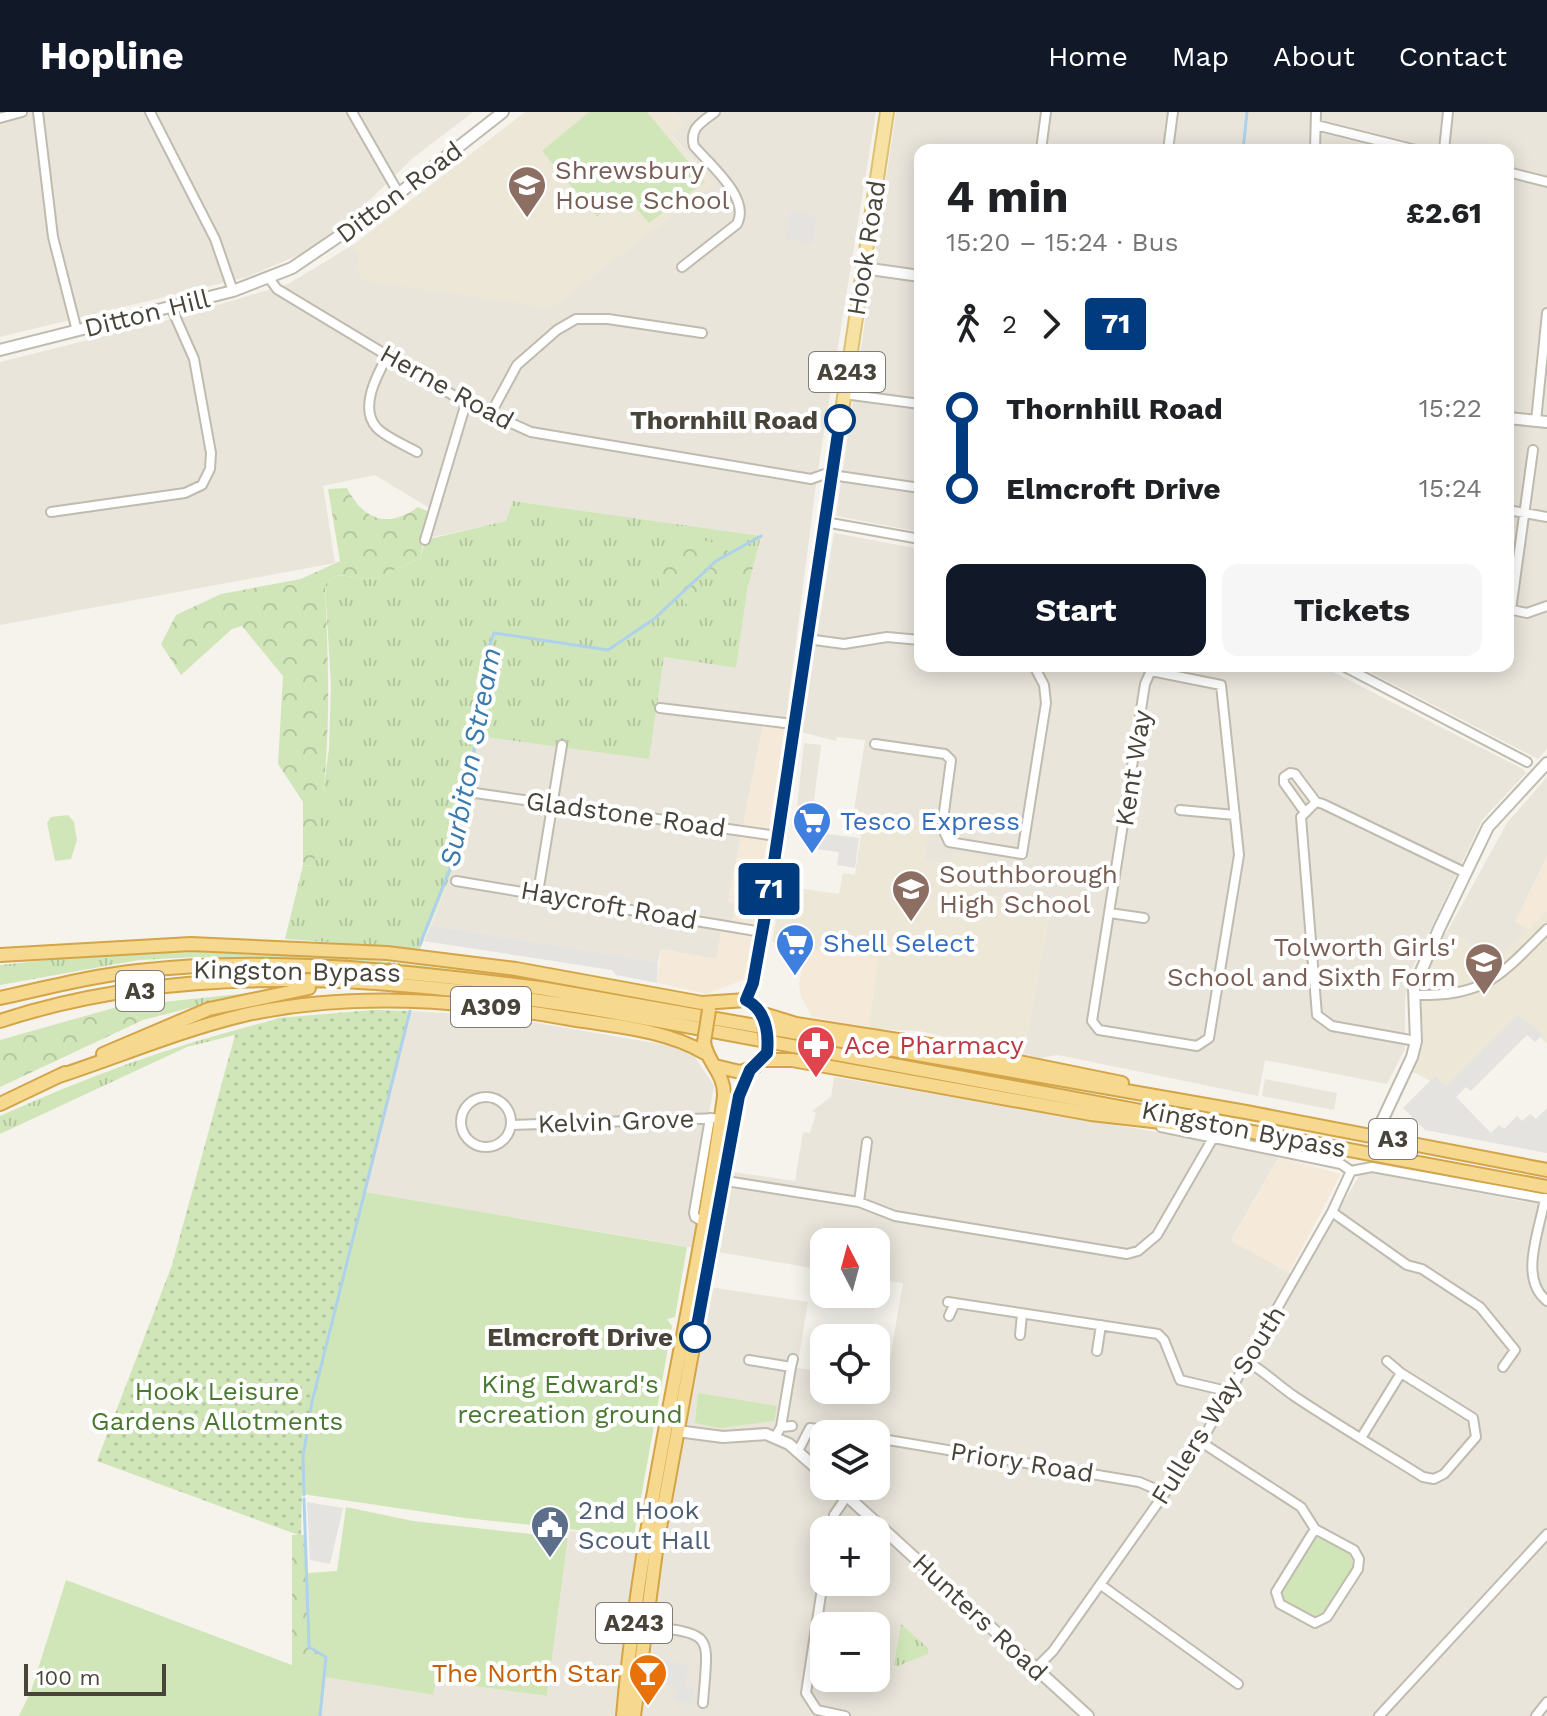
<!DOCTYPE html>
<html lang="en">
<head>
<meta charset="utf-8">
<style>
  :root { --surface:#fff; --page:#f6f6f6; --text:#202124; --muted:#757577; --accent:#111827 }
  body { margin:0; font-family:"Work Sans",sans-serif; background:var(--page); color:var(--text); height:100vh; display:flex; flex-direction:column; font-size:30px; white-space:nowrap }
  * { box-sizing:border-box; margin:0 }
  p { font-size:26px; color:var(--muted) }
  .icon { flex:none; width:44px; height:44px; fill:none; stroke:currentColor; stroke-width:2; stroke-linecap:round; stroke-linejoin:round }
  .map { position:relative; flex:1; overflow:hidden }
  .sheet { position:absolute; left:914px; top:32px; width:600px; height:528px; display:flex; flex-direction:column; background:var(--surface); border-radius:16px; box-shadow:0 4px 20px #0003 }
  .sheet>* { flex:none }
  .badge { padding:0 16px; border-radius:6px; font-size:28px; line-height:52px }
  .needle { width:52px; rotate:354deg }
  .fabs { position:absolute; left:810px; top:1116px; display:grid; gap:16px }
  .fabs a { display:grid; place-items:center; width:80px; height:80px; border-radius:16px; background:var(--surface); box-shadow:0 4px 20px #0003; font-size:40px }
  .scale { position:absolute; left:24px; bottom:20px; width:142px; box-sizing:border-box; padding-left:8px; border:4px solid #49443a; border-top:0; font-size:22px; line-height:28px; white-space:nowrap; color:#49443a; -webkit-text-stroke:6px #fff; paint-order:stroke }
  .map>.badge { position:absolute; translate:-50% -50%; box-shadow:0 0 0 4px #fff }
  .legs { display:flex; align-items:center; gap:12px; height:88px; padding:0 32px; font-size:26px }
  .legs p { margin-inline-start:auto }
  .head { display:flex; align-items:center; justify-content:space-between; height:136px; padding:0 32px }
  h1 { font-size:44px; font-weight:700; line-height:60px }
  .button { display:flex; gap:16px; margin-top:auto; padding:16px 32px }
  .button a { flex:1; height:92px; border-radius:16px; background:var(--accent); color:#fff; font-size:32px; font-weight:700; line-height:92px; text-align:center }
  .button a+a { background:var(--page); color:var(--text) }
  ul { padding:0 32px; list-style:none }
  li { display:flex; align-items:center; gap:28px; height:80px; font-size:30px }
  li i { display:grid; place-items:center; width:12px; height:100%; margin:0 10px; background:currentColor }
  li i::after { content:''; width:20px; height:20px; margin:-10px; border:6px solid; border-radius:50%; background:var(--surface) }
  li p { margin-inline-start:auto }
  li:first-child i { background:linear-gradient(#0000 50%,currentColor 0) }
  li:last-child i { background:linear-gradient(currentColor 50%,#0000 0) }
  header { display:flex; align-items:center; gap:48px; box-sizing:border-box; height:112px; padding:0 40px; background:var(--accent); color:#fff }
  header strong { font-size:38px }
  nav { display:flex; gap:44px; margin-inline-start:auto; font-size:28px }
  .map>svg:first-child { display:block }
  .residential { fill:#e9e5db; fill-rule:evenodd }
  .commercial { fill:#f5eada }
  .education { fill:#ede7d7 }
  .grass { fill:url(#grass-tufts) }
  .forest { fill:url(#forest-crowns) }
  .park { fill:#d0e6b9 }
  .garden { fill:url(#garden-dots) }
  .parking { fill:#e4e3e0 }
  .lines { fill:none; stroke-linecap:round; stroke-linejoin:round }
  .stream { stroke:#aed1ec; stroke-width:3 }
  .minor-casing { stroke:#c0bbaf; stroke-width:12 }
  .tertiary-casing { stroke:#c0bbaf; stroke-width:14 }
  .primary-casing { stroke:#dcc073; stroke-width:16 }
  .trunk-casing { stroke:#d3a448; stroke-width:16 }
  .minor { stroke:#fff; stroke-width:8 }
  .tertiary { stroke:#fff; stroke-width:10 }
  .primary { stroke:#f7e2a3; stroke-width:12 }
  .trunk { stroke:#f6d88e; stroke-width:12 }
  .trunk-bridge-casing { stroke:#d3a448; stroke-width:16; stroke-linecap:butt }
  .trunk-bridge { stroke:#f6d88e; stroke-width:12 }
  .line-1-casing { stroke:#fff; stroke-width:18 }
  .line-1 { stroke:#003b80; stroke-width:12 }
  .stop-1-dot { fill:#fff; stroke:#003b80; stroke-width:4 }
  .labels { text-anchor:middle; stroke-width:8; stroke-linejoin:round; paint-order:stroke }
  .shield { fill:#fff; stroke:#807c75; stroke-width:2 }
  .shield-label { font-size:24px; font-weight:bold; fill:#49443a }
  .education-label { font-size:26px; fill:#785e54; stroke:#fff; text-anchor:start }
  .street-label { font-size:26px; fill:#49443a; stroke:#fff }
  .stop-label { font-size:26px; font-weight:bold; fill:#49443a; stroke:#fff; text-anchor:end }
  .shop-label { font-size:26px; fill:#366cbe; stroke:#fff; text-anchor:start }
  .health-label { font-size:26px; fill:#be3a42; stroke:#fff; text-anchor:start }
  .park-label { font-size:26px; fill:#497830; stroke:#fff }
  .service-label { font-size:26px; fill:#4e5e75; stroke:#fff; text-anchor:start }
  .food-label { font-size:26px; fill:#c56008; stroke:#fff; text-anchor:end }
  .water-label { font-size:28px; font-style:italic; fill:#397aaf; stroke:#fff }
</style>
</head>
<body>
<header>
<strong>Hopline</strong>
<nav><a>Home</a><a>Map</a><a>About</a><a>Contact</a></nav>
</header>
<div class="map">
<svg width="1547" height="1604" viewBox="0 0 1547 1604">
  <defs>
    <pattern id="grass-tufts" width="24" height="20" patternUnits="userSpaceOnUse" patternTransform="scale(2)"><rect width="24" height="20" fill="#d0e6b9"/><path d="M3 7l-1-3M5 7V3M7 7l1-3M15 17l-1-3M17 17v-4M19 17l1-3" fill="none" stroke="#b4c6a0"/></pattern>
    <pattern id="forest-crowns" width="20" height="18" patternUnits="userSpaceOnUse" patternTransform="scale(2)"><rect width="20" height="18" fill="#d0e6b9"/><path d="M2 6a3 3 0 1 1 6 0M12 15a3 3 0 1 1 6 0" fill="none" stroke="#b4c6a0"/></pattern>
    <pattern id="garden-dots" width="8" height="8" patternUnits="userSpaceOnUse" patternTransform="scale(2)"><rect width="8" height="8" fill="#d0e6b9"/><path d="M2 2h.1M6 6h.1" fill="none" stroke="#b4c6a0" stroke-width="1.8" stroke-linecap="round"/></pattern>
  </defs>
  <rect width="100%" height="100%" fill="#f5f3ec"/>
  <path class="residential" d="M0,0H473L413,46L346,111L301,142L247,165L0,225Z
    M674,0H876L818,357L785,615L763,613L728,790L735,792L730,821L721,820L717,847L661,837L658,850L431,813L458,745L478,623L649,646L664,545L736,556L748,473L760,424L513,389L507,409L424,427L431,397L375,363L323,374L335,451L0,513V250L164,209L288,172L353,133L361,142L362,168L714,72L672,23L685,13Z
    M896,0H1547V637L1538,647L1358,554H1508V38H920V420L836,404Z
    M834,421L920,437V554H1321L1523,657L1526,661L1482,708L1412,857L1405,886V937L1387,972L1265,948L1258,984L1058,943L1039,946L1023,942L1051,793L978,782L985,746L953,741L951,753L924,748L929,711L854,699L865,628L837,625L836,629L801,620Z
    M804,631L821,633L813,696L797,694Z
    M1547,665V744L1516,809L1529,818L1499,846L1447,820L1507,711Z
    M410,899L496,904L684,936L692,941L714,974L699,1055L795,1069L803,1020L810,1021L816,1001L812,999L831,985L834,965L1186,1025L1279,1045L1231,1128L1298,1166L1362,1059L1547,1094V1604H320L324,1565L432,1583L435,1569L547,1584L569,1419L663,1425L710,1175L808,1190L797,1256L824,1260V1278H876V1269L886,1270L903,1171L876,1167V1130H824V1158L365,1080ZM824,1322H876V1374H824ZM824,1418H876V1470H824ZM824,1514H876V1566H824Z
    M1265,967L1337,981L1334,998L1262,984Z"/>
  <path class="commercial" d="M763,613L785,615L745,867L707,882L657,871L661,837L716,847L721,820H730L735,792L728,790Z
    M1547,744V799L1529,818L1516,809Z
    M805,835L878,847L869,915L812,905L801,885L799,872Z
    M1279,1045L1341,1062L1289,1161L1231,1129Z"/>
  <path class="education" d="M525,0H674L685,13L672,24L714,72L551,196L361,168L356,155L360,142L353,133Z
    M864,700L930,711L925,748L951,753L953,740L985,746L978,783L1051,792L1023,942L919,919L872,917L869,915L878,847L772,830L782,774L839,782L843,761L855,763Z
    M1547,799V932L1524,908L1450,979L1409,958L1419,943L1423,921L1421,876L1446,820L1499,846Z"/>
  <path class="grass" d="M513,389L761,424L748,473L736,556L664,545L649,647L479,624L458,745L420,837L285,827L303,753L313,754L329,636L331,574L325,473L337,463L374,467L420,446L425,428L506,409Z
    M235,839L346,845L483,861L196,845L139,848L0,873V853L106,842Z
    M248,881L143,908L117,895Z
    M278,907L235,923L187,935L0,1022V1004C90,963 182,930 278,907Z
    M901,1512L928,1536V1542L898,1554L894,1553Z"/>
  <path class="forest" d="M347,376C363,408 388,417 418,395L429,400L420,446L374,467L337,463L325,473C328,544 331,611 323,681C320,706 319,730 313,754L303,753V690L278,652L283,564L242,514L232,517L181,563L161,532L176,503L221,482L301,467L340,449L328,377Z
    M685,425L715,431L753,455L748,473L699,466L693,499L677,482L662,477L654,458C665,428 670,441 685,425Z
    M117,895L143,908L0,975V928Z
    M292,1423H306L309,1535L327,1544L324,1565L292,1554Z"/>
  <path class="park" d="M589,0H647L705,70L649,111L636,96L608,95L597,105L542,39Z
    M68,703L74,710L77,728L71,747L55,749L47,711L51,705Z
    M365,1080L687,1135L675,1205L667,1207L672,1214L634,1424L465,1406L302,1382L305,1323Z
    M698,1281L777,1294L774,1309L720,1316L695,1311Z
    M346,1395L413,1409L568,1426L547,1584L436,1569L433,1583L324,1565L320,1604H19L31,1579L66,1468L324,1565L326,1544L309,1536L308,1461L337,1459Z
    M1317,1425L1327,1427L1349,1440L1354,1455L1322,1505L1310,1508L1285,1491L1282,1481Z"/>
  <path class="garden" d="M373,898L410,899L303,1336L301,1424L97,1349L172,1153L235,923L278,906Z"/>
  <path class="parking" d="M790,100L817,104L812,131L785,127Z
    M812,720L859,726L855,756L837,753L839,740L809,736Z
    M431,813L658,850L657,871L616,863L612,858L424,829Z
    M1518,903L1543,923L1535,930L1527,923L1471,979L1466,975L1456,985L1491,1021L1499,1013L1504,1017L1517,1004L1522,1009L1530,1002L1536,1007L1547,996V1041L1425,1018L1403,996L1435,964L1446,974Z
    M307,1390L343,1396L330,1452L310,1448Z
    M652,1546L689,1553L685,1575L694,1577L692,1592L675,1589L677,1575L649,1570Z"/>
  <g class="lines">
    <path class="stream" d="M1243,38L1247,0
      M859,279L920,288
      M420,832L455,744L477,622L483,552L494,521L608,538L654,507L716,449L761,424
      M304,1383L303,1344L312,1290L410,899
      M304,1387L309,1535L326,1545L320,1604"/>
    <defs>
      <path id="minor" d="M38,0L53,125L77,219
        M150,0L215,127L233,179
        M352,0L399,82
        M0,6L22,0
        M1316,13L1416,38
        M1041,38L1046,0
        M1168,38L1173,0
        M1315,38L1316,0
        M1444,38L1448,0
        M1508,60L1547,70
        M682,155L737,112C751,86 710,53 694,34C689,16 702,10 715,0
        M269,166L277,177L466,291L531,320L811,367L825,362L920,376
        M388,243C378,261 358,296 377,316C387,326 405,333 417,340
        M844,282L920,292
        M491,301L517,253L557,218L576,207H608L702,221
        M1536,309L1547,201
        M1508,398L1547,405
        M51,400L185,381L202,373L210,357L211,341L194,247L171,195
        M825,410L920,427
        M425,428L466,291
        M1508,497L1527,501L1547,494
        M1511,498L1533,338
        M807,527L844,532L887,525L920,528
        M1343,554L1527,650
        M1151,559L1221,573L1239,743L1209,926L1197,934L1099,918L1092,909L1145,572L1153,554
        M660,596L793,612
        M875,632L945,642L951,648L942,715L949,730L1022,742L1046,591L1044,573L1034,554
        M475,681L777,724
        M1180,698L1235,703
        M1304,699L1284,671V665L1290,661L1295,662L1316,690
        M456,769L762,820
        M538,781L562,633
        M1110,801L1144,806
        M1414,883C1486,884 1498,866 1547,817
        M1416,929L1332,914L1317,903L1301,705L1316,690L1323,692L1466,761
        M461 1010a25 25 0 1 1 50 0a25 25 0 1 1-50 0Z
        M511,1013L721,1006
        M1161,1015L1341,1052L1351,1059
        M1351,1059L1372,1055L1547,1087
        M726,1069L859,1090L895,1104L1127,1142L1138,1139L1157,1123L1213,1026
        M1545,1086C1540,1118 1518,1166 1547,1189
        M859,1090L867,1030
        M1332,1100L1407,1153L1422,1157L1480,1195L1515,1238L1503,1255
        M705,1111L695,1105L694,1101L710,1006
        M948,1190L1158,1222L1164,1228L1180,1268L1231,1280
        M949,1204L955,1191
        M1020,1223L1022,1202
        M1097,1239L1101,1213
        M749,1248L791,1255L793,1247
        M1387,1249L1401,1261
        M1248,1250C1265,1260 1278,1273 1294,1284C1336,1312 1380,1338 1423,1365L1434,1367L1444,1362L1476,1325L1473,1306L1401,1261L1361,1326
        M781,1315L791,1255
        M775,1325L781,1315L792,1314
        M876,1326L1139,1370L1165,1381
        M1201,1330L1301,1395L1315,1417L1354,1438L1359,1447L1358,1457L1327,1505L1315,1511L1280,1492L1276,1480L1315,1417
        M798,1339L810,1316L851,1322
        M832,1418L834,1403L847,1384
        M824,1463L806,1581L817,1598L845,1604
        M1101,1473L1238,1572
        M645,1514C716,1522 708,1522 703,1591
        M1037,1555L1053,1539L1201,1330L1332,1100L1351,1059
        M1379,1604L1547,1422
        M1536,1604L1547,1590"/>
      <path id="tertiary" d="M863,156L920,164
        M0,238L233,179L292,156L379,97L503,0
        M1508,306L1547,310
        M1375,1024L1412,945L1416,929L1414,876L1439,817L1488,715L1547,651
        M677,1319L723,1325L766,1322L789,1332L824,1363
        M836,1374L1088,1604"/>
      <path id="primary" d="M746,888L753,871L771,770L887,0"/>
      <path id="trunk" d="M0,843L191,832L387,841L516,857L702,891L746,888L757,896L764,909
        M0,886C46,876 91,864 138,859C271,843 408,860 540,876L1246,1000L1547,1058
        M760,901L796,912L955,937L1122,971
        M0,909C194,845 413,867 611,900L1547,1075
        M103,942L209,897L309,876
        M764,948H792L1091,1002L1179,1012
        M715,954L740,960L755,955
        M59,964C120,944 181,918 244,903C351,879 464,888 571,907C615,914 666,918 705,941
        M0,992L65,961
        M623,1604C641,1395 696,1191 724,984C725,961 707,951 704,930
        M634,1604L657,1432L739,984L750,958"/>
    </defs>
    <use href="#minor" class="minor-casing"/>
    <use href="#tertiary" class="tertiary-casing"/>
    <use href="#primary" class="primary-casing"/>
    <use href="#trunk" class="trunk-casing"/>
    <use href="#minor" class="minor"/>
    <use href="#tertiary" class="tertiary"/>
    <use href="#primary" class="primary"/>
    <use href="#trunk" class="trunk"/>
    <defs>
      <path id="trunk-bridge" d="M764,909L767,941
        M704,930L709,898"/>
    </defs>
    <use href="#trunk-bridge" class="trunk-bridge-casing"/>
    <use href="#trunk-bridge" class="trunk-bridge"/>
  </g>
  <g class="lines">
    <defs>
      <path id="line-1" d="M695,1225L739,984L750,958L767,941C769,921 766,898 746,888L753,871L771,770L840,308"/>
    </defs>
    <use href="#line-1" class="line-1-casing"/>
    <use href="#line-1" class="line-1"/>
  </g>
  <defs>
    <symbol id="school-pin" viewBox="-11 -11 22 30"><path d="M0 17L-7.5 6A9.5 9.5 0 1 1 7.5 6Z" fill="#8d6e63" stroke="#fff"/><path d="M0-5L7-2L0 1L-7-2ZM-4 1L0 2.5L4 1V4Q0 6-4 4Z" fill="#fff"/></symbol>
    <symbol id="supermarket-pin" viewBox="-11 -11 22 30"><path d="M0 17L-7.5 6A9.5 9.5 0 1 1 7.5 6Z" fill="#3f7fe0" stroke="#fff"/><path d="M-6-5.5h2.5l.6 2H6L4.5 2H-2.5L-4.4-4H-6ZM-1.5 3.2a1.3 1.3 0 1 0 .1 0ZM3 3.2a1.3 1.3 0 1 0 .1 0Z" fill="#fff"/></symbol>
    <symbol id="pharmacy-pin" viewBox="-11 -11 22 30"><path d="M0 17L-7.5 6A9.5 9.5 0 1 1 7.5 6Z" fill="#e0444e" stroke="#fff"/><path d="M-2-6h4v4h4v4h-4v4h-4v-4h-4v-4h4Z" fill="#fff"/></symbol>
    <symbol id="civic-pin" viewBox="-11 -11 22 30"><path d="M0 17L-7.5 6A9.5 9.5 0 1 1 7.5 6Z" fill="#5c6f8a" stroke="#fff"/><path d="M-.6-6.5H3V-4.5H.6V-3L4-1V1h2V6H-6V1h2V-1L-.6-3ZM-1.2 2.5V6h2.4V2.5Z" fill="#fff"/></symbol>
    <symbol id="bar-pin" viewBox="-11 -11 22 30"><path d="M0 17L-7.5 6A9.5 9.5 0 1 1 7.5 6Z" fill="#e8710a" stroke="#fff"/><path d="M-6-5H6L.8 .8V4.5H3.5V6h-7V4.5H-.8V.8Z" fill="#fff"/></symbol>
  </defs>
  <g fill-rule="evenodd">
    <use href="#school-pin" x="505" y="51" width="44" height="60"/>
    <use href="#supermarket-pin" x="790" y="687" width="44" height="60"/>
    <use href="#school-pin" x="889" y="755" width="44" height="60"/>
    <use href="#supermarket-pin" x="773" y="809" width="44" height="60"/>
    <use href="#school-pin" x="1462" y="828" width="44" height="60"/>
    <use href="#pharmacy-pin" x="794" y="911" width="44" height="60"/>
    <use href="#civic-pin" x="528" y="1391" width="44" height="60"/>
    <use href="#bar-pin" x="626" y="1539" width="44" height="60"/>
  </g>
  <g class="stop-1-dot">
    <circle cx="840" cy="308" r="14"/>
    <circle cx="695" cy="1225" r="14"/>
  </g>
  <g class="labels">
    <g class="shield">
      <rect x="809" y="240" width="76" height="40" rx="6"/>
      <rect x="116" y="859" width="48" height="40" rx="6"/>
      <rect x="451" y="875" width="80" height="40" rx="6"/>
      <rect x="1369" y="1007" width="48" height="40" rx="6"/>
      <rect x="596" y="1491" width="76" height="40" rx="6"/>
    </g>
    <g class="shield-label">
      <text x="847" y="268">A243</text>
      <text x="140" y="887">A3</text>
      <text x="491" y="903">A309</text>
      <text x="1393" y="1035">A3</text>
      <text x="634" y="1519">A243</text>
    </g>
    <g class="education-label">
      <text x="555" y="67">Shrewsbury<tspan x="555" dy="30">House School</tspan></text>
      <text x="939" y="771">Southborough<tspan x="939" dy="30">High School</tspan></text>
      <text x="1456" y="844" text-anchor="end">Tolworth Girls'<tspan x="1456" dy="30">School and Sixth Form</tspan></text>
    </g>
    <g class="street-label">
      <text transform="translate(399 80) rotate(-37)" y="9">Ditton Road</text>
      <text transform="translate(866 136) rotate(-81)" y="9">Hook Road</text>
      <text transform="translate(147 201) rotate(-14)" y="9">Ditton Hill</text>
      <text transform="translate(447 275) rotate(29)" y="9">Herne Road</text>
      <text transform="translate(1133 656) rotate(-81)" y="9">Kent Way</text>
      <text transform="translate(626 702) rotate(8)" y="9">Gladstone Road</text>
      <text transform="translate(609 793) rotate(10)" y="9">Haycroft Road</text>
      <text transform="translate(297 859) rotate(1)" y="9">Kingston Bypass</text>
      <text transform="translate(616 1009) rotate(-2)" y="9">Kelvin Grove</text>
      <text transform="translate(1244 1017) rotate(11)" y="9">Kingston Bypass</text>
      <text transform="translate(1218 1293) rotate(-58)" y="9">Fullers Way South</text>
      <text transform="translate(1022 1350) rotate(9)" y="9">Priory Road</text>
      <text transform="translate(980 1505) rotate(43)" y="9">Hunters Road</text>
    </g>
    <g class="stop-label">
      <text x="818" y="317">Thornhill Road</text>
      <text x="673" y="1234">Elmcroft Drive</text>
    </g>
    <g class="shop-label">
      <text x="840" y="718">Tesco Express</text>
      <text x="823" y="840">Shell Select</text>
    </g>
    <g class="health-label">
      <text x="844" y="942">Ace Pharmacy</text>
    </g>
    <g class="park-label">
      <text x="570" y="1281">King Edward's<tspan x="570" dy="30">recreation ground</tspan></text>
      <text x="217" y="1288">Hook Leisure<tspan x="217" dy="30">Gardens Allotments</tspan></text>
    </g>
    <g class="service-label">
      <text x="578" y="1407">2nd Hook<tspan x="578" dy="30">Scout Hall</tspan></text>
    </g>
    <g class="food-label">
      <text x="620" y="1570">The North Star</text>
    </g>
    <g class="water-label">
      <text transform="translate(470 645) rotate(-79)" y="10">Surbiton Stream</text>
    </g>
  </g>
</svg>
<div class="fabs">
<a><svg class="needle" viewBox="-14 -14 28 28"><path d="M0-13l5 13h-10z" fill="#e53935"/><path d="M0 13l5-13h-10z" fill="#757577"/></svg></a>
<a><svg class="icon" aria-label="locate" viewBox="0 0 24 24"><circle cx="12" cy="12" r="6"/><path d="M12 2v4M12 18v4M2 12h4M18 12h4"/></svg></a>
<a><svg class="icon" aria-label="layers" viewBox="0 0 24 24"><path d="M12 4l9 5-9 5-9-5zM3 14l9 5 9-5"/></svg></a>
<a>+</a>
<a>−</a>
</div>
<div class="scale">100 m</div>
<b class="badge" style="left:769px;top:777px;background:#003b80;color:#fff">71</b>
<section class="sheet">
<div class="head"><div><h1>4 min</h1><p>15:20 – 15:24 · Bus</p></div><b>£2.61</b></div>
<div class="legs"><svg class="icon" aria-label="walk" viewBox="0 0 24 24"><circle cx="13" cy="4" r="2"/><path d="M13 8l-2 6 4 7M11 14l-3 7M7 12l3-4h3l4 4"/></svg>2<svg class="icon" aria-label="forward" viewBox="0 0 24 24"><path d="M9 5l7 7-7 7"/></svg><b class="badge" style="background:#003b80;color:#fff">71</b></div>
<ul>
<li><i style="color:#003b80"></i><b>Thornhill Road</b><p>15:22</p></li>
<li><i style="color:#003b80"></i><b>Elmcroft Drive</b><p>15:24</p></li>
</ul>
<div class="button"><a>Start</a><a>Tickets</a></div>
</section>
</div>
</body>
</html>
